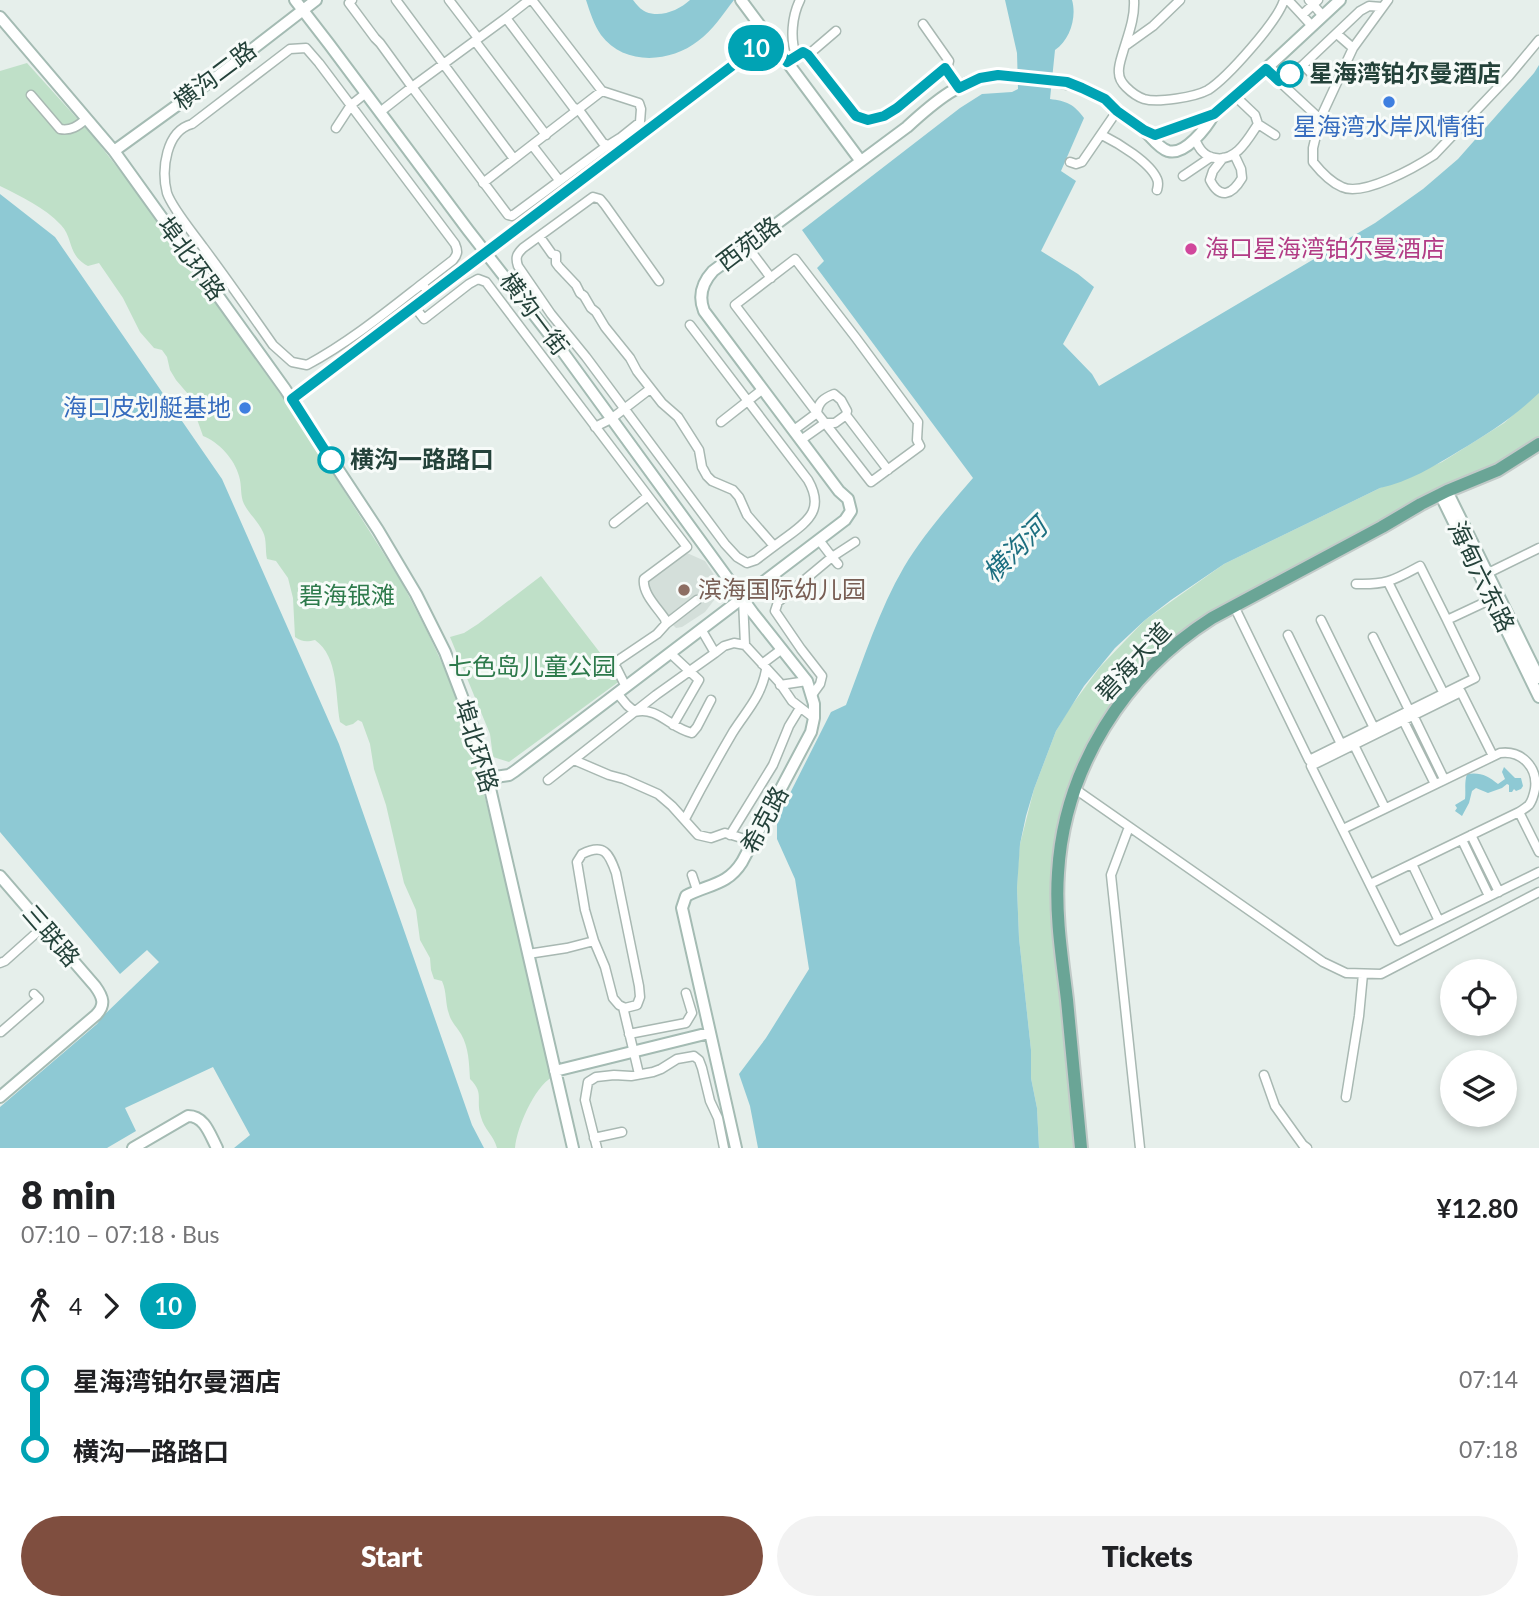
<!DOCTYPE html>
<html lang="en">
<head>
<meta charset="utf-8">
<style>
  :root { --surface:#fff; --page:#f2f2f2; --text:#202124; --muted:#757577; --accent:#7f4e3f }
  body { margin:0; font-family:Lato,"Noto Sans SC",sans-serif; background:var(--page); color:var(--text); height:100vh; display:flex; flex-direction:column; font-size:26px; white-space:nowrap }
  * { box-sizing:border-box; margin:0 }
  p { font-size:23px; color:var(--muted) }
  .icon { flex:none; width:38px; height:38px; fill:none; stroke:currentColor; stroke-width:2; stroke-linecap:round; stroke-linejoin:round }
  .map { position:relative; height:1148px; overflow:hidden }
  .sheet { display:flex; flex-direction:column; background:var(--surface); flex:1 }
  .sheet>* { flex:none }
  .badge { padding:0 14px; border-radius:23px; font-size:24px; line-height:46px }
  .controls { position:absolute; left:1440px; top:959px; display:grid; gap:14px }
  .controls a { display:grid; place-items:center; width:77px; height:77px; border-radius:50%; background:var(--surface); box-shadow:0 4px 10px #0003; font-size:35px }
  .map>.badge { position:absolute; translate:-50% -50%; box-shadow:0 0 0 4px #fff }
  .legs { display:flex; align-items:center; gap:10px; height:77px; padding:0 21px; font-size:23px }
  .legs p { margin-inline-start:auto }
  .overview { display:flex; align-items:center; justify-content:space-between; height:119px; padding:0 21px }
  h1 { font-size:38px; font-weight:800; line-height:52px }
  .primary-button { display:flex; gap:14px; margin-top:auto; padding:14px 21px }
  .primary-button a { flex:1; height:80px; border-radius:42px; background:var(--accent); color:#fff; font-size:28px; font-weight:800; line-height:80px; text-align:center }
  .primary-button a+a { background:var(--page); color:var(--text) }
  ul { padding:0 21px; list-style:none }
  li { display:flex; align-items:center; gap:24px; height:70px; font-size:26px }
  li i { display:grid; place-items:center; width:10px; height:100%; margin:0 9px; background:currentColor }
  li i::after { content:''; width:18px; height:18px; margin:-9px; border:5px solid; border-radius:50%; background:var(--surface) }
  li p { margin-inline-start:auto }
  li:first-child i { background:linear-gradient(#0000 50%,currentColor 0) }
  li:last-child i { background:linear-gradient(currentColor 50%,#0000 0) }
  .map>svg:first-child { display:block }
  .built { fill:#d4dfda }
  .green { fill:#bfe0c8 }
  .water { fill:#8ec9d4 }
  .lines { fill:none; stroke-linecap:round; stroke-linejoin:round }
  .street-casing { stroke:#a8b8b2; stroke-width:11 }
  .secondary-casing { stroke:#a4bbb3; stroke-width:14 }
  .primary-casing { stroke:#c2cac8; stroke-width:16 }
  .street { stroke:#fff; stroke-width:8 }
  .secondary { stroke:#fff; stroke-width:10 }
  .primary { stroke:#6aa596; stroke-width:12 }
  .line-1-casing { stroke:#fff; stroke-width:16 }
  .line-1 { stroke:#00a3b4; stroke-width:10 }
  .stop-1-dot { fill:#fff; stroke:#00a3b4; stroke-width:3.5 }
  .shop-dot { fill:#3f7fe0; stroke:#f7fbf9; stroke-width:2.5 }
  .hotel-dot { fill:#d1479c; stroke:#f7fbf9; stroke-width:2.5 }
  .education-dot { fill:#8d6e63; stroke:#f7fbf9; stroke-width:2.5 }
  .labels { text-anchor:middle; stroke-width:6; stroke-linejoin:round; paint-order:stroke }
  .stop-label { font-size:24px; font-weight:bold; fill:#24423a; stroke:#f7fbf9; text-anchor:start }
  .street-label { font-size:24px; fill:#24423a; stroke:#f7fbf9 }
  .shop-label { font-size:24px; fill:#366cbe; stroke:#f7fbf9 }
  .hotel-label { font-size:24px; fill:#b23c85; stroke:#f7fbf9; text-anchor:start }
  .education-label { font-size:24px; fill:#785e54; stroke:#f7fbf9; text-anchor:start }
  .park-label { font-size:24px; fill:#2d7a4b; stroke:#f7fbf9 }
  .water-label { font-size:26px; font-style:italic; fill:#1c6f80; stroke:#f7fbf9 }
</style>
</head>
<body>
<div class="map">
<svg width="1539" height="1148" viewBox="0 0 1539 1148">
  <rect width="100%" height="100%" fill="#e6efeb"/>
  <path class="built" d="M687,553L705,561L720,584V590L718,595L705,612L682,627L676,628L671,623L647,591V582L664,568L681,556Z"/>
  <path class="green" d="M27,63L92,135L135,190L303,426L401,581L427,631L448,676L463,717L491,820L552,1077C534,1088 517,1127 515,1148H497C494,1136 484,1129 481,1117C475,1099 485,1094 470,1079C469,1063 469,1048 461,1034C457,1027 451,1022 449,1014C445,1003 447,992 442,981L434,979L431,970L430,958L420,940L416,910L404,883L386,805L374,769L370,744L362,722L358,720L353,724L346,726L340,722C335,695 339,657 315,640C307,642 302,642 295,637L293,598L288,578L276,561L267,559C265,550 267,540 263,532C258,521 249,514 244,504C240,496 242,485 239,476C235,460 219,442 203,436L188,394L176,380L170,370L167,357L162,350L154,348L140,332L123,298L99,263L88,266C67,255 74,239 61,225C44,207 22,197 0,186V71Z
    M1539,392V437L1515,460L1407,511L1165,654L1114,711L1068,810L1058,907L1082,1148H1039L1037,1108L1031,1078V1050L1019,938L1017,888L1018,866L1020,844L1034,789L1056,731L1069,709L1100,667L1145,620L1224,564L1380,488L1442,462L1504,423Z
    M541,576L621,680L509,762L493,757L490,734L450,637L464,633L478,624Z"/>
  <path class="water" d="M586,0H633C636,4 641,10 646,12C661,18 679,10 690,0H734C723,14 713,30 698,41C670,63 624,66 601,35C594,25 590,12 586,0Z
    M1005,0H1072C1077,17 1070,40 1055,50L1050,99C1066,101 1074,104 1084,118L1061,171L1076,181L1041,251L1078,274L1094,287L1063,344L1092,374L1099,386L1375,223L1423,189L1458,159L1534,73L1539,65V393C1515,416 1488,434 1459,451C1434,466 1409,482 1380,488L1224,564L1171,600L1145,620L1115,648L1084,686L1056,731L1034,789L1026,816L1020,844L1017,888L1019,938L1031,1050V1078L1037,1108L1039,1148H758L750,1106L739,1074L766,1038L809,969L795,879L777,839V819L831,712L846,705C864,658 879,610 904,567C923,535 949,506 973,478L817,268L824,261L802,230L960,108L982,94L1012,92L1018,89L1017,53Z
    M0,194L55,237L222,479L339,744L472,1125L484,1148H234L250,1135L213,1067L125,1108L136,1131L107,1148H0V1107L97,1024L103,1016L159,962L147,950L120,974L0,832Z
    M1504,767L1515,778H1521L1523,786L1521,789L1516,791L1514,789L1512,792H1509V785L1507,784L1502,788L1488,793L1476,788L1472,791L1469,803L1462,816L1455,811L1457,808L1455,805L1465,799C1466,790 1464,783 1467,774C1481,772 1488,776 1498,784L1505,779L1502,772Z"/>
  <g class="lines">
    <defs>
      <path id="street" d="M352,0L349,3L375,38L380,43L412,87L506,18L573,107L579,110L603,143L608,145
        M396,0L514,159
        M449,0L478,38
        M532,0L602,91L639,103L641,109L640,122L620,138L622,141
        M1134,0C1135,18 1128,35 1123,52C1121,59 1118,67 1119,73C1119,78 1123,84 1126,87C1131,92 1138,97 1144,99C1158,103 1195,97 1208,90C1227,78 1278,21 1284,0
        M1288,0L1302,15
        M1309,0L1323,16
        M506,18L529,0
        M923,24L949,61L948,65L945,68
        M1312,26L1302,15L1318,0
        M1337,34L1353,48
        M475,41L546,135
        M1125,46L1153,26L1180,0
        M796,55C790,39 792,16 800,0
        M808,55L836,31
        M787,62L803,52L808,55L856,116L868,120L884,116L897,108L945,68L959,87
        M1303,65L1317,79
        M1266,69L1320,119L1313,148V162C1321,172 1330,182 1342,187C1363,197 1416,167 1434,155L1509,76L1539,40
        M1279,81L1303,65L1360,11L1369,6L1382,7
        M31,95L60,129C71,131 78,126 86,119
        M380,112L412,87L508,215L512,216L604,148L620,138
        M1320,119L1353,48L1388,0
        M1258,124L1275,135
        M336,128L351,105L366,93
        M1102,135C1118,143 1150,162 1157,179C1159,183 1158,186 1157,190
        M1195,139C1199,149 1204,156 1215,158C1236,162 1248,139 1258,124L1255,115L1235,96
        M1223,158L1213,171L1210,180C1220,200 1232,195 1242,178L1241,169L1234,154
        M1070,162L1076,164L1082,162L1117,111
        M1183,176L1211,157
        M559,180L532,145L602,91
        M483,183L532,145
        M540,237L552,254L556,255V263L559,267L576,285L580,293L584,296L591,308L596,312L605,327L630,358L637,371L662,403L678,417L699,450L702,467L707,476L712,481L733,490L739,497L747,515L774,546
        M747,246L771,278
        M659,281L605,205L600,199L593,197L523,248C517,254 515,257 518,266L551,314L586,357L725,544L737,557L747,563L756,560C766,552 777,544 788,536C810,520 824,508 808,480L690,325
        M422,284L453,260C458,254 458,251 455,244L319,63L306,48L290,49L192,124C166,131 161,169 167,193C172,208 193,233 203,247C227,279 250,312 273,345L292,362L307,365C348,343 385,313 422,284L430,294
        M414,306L424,319L469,284L478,279L486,282L648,496
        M834,394L841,400L847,411L846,415L835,423H825L817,413C818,402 824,398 834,394Z
        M846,415L888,470
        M721,422L763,389
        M595,427L611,419L650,389
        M794,430L817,413L735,305L795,259L856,338L918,422L917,440L920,446L871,482L825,423L801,440
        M614,523L648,496L687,547L644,579C642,593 657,607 665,619L666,624L657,634L617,661L615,665L626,687
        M838,564L832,557L855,542
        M1484,575L1539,548
        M1388,582L1444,694
        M1356,584C1387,585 1394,580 1420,566L1447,620L1494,598
        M743,599L745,645
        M1234,606L1309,760L1475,678L1447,620
        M1321,620L1374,728
        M666,624L697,600
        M1288,635L1341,744
        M1373,637L1409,710
        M670,653L699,680L673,725
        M715,653L724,646L734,643L745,645L779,682L792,701L814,718
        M762,664L782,649
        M780,685L807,681
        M617,693L627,705L635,712C658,706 671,729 692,733L697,727L711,700
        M812,695L820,684L822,676L801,649L775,611L778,602L832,557L819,540
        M1413,715L1444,779
        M1403,720L1435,784
        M1354,745L1385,808
        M1493,756L1461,692L1311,766L1398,941L1539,872
        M574,760L609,775L624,779L658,794L672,806L698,835L711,838L725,833L745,839L752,844
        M548,780L656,695L715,653L701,629
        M1078,791L1323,962L1346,973L1381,974L1539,892
        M1519,812L1539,852
        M685,819C700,790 716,761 733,732C747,710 761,697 766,670
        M1129,827L1111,875L1140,1148
        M1343,829L1500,753C1522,750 1538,768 1535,789C1534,794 1532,801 1529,805C1526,808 1522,810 1519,812L1370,884
        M730,835L773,765L789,726L800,708
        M1471,835L1499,892
        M1462,840L1489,896
        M1412,864L1439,921
        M692,875L697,890
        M528,954L567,948L594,941L585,910L577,862L582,854C604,843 609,853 616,873L639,986L640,997L637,1005L625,1008L619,1005L613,998L605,967L594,941
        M0,963L5,961L43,927
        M623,1007L639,1074
        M1,1032L39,999L34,994
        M629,1034L686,1023L692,1013L686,993
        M1264,1075L1275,1106L1303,1145L1307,1148
        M1346,1097L1359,1016L1363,974
        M594,1138L622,1132
        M597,1148L585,1100L588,1082L596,1077L614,1075L631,1076L653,1072L661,1069L677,1059L694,1056L699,1060L702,1068L710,1101L718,1118L724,1148"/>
      <path id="secondary" d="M295,0L329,44L468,230L563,352L753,613L807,681L814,704V718L811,732L742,862C727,886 708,884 686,896L682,908L736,1148
        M741,0L860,160
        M0,17L114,151L285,389L378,530L416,594L445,652L463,699L483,758L573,1148
        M1146,132C1152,138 1159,148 1168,151C1185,156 1207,127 1214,114
        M114,151L219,75L316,0
        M292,399L769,38
        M1447,491L1539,678
        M1440,494L1539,697
        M488,778L509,775L515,771L845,520L851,511L848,499L839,491L704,311C698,296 702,283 713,271L907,127C933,103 963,77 999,75C1013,75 1028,78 1042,79C1063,82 1084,86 1103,98C1109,102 1113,108 1119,112C1130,121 1142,129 1155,135L1214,114L1269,66L1340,0
        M0,876L95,986C103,997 106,1005 96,1015L0,1097
        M555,1071L709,1033
        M133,1148L188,1116C205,1116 210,1135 217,1148"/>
      <path id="primary" d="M1081,1148C1076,1099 1072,1049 1067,1000C1062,958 1055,915 1058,873C1064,768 1124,674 1212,618L1382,527L1421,504L1447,491L1498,470L1539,444"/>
    </defs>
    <use href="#street" class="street-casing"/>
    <use href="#secondary" class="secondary-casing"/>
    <use href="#primary" class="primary-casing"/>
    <use href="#street" class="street"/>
    <use href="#secondary" class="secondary"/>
    <use href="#primary" class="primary"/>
  </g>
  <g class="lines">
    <defs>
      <path id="line-1" d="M331,460L292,399L769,38L787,62L803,52L808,55L856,116L868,120L884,116L897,108L945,68L959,88L980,78L998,75L1067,82L1082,88L1105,99L1117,111L1144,130L1155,135L1214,114L1266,69L1279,81L1290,74"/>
    </defs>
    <use href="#line-1" class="line-1-casing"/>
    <use href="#line-1" class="line-1"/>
  </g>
  <g class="stop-1-dot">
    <circle cx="1290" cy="74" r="12"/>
    <circle cx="331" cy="460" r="12"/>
  </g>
  <g class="shop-dot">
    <circle cx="1389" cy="102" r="7"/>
    <circle cx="245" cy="408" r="7"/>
  </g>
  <circle class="hotel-dot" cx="1191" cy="249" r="7"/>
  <circle class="education-dot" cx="684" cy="590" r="7"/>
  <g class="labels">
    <g class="stop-label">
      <text x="1309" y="82">星海湾铂尔曼酒店</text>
      <text x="350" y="468">横沟一路路口</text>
    </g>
    <g class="street-label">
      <text transform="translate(215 76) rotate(-37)" y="8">横沟二路</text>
      <text transform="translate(749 244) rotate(-37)" y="8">西苑路</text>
      <text transform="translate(191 259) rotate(54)" y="8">埠北环路</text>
      <text transform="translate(534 314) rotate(53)" y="8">横沟一街</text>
      <text transform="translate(1481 577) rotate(64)" y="8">海甸六东路</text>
      <text transform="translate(1134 662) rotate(-47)" y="8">碧海大道</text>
      <text transform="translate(476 746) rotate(73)" y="8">埠北环路</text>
      <text transform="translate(765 820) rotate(-62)" y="8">希克路</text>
      <text transform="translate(51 936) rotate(49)" y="8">三联路</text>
    </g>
    <g class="shop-label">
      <text x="1389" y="135">星海湾水岸风情街</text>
      <text x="231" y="416" text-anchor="end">海口皮划艇基地</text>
    </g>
    <g class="hotel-label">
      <text x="1205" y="257">海口星海湾铂尔曼酒店</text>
    </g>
    <g class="education-label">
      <text x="698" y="598">滨海国际幼儿园</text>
    </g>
    <g class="park-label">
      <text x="347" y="604">碧海银滩</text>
      <text x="532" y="675">七色岛儿童公园</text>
    </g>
    <g class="water-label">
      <text transform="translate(1015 550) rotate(-45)" y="9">横沟河</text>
    </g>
  </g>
</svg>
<div class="controls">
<a><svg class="icon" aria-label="locate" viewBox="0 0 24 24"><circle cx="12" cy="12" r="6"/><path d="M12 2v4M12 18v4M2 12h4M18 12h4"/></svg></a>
<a><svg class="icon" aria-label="layers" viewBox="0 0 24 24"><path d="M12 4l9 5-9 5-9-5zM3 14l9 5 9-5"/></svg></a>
</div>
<b class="badge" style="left:756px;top:48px;background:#00a3b4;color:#fff">10</b>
</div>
<section class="sheet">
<div class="overview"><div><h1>8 min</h1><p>07:10 – 07:18 · Bus</p></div><b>¥12.80</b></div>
<div class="legs"><svg class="icon" aria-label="walk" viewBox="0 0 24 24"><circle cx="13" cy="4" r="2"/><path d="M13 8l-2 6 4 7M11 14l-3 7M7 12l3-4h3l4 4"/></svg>4<svg class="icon" aria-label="forward" viewBox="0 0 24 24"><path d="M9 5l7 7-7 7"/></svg><b class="badge" style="background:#00a3b4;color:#fff">10</b></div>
<ul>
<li><i style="color:#00a3b4"></i><b>星海湾铂尔曼酒店</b><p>07:14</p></li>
<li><i style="color:#00a3b4"></i><b>横沟一路路口</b><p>07:18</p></li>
</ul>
<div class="primary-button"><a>Start</a><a>Tickets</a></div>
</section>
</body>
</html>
